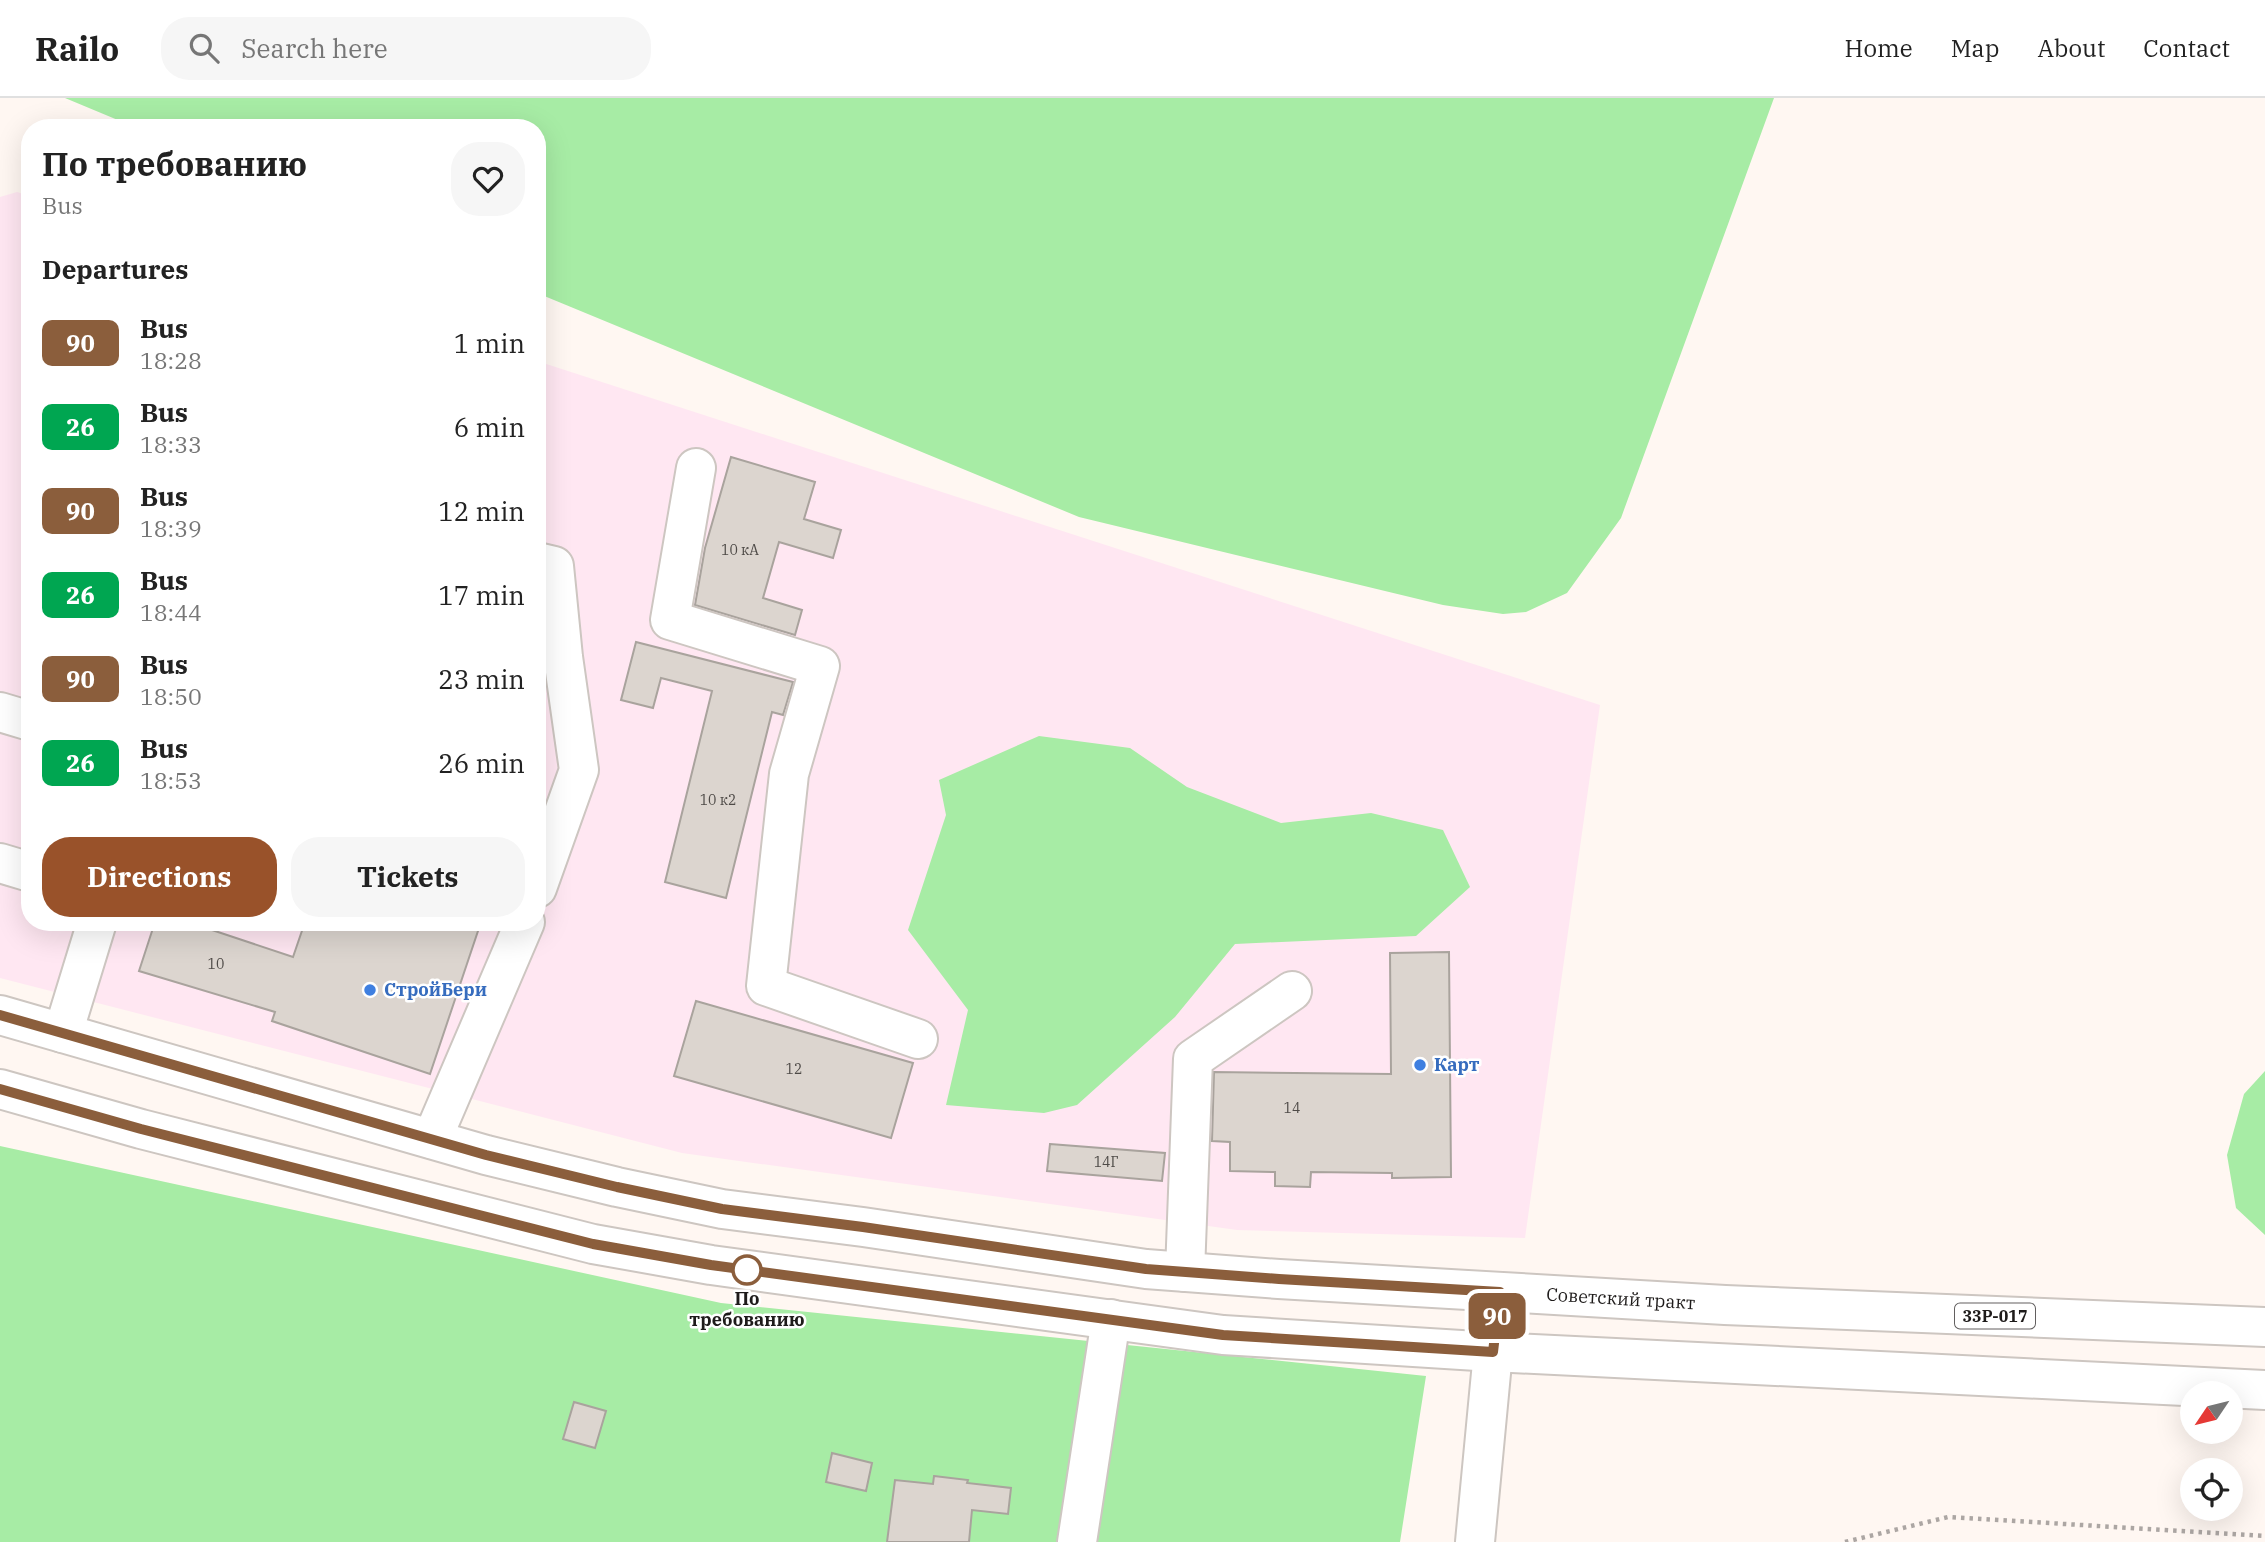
<!DOCTYPE html>
<html lang="en">
<head>
<meta charset="utf-8">
<style>
  :root { --surface:#fff; --page:#f6f6f6; --text:#222; --muted:#767676; --line:#e0e0e0; --accent:#99522a }
  body { margin:0; font-family:"IBM Plex Serif",serif; background:var(--page); color:var(--text); height:100vh; display:flex; flex-direction:column; font-size:26px; white-space:nowrap }
  * { box-sizing:border-box; margin:0 }
  p { font-size:23px; color:var(--muted) }
  .icon { flex:none; width:38px; height:38px; fill:none; stroke:currentColor; stroke-width:2; stroke-linecap:round; stroke-linejoin:round }
  .map { position:relative; flex:1; overflow:hidden }
  .panel { position:absolute; left:21px; top:21px; width:525px; height:812px; display:flex; flex-direction:column; background:var(--surface); border-radius:28px; box-shadow:0 7px 28px #0002 }
  .panel>* { flex:none }
  .badge { padding:0 14px; border-radius:10px; font-size:24px; line-height:46px }
  .needle { width:46px; rotate:235deg }
  .buttons { position:absolute; left:2180px; top:1283px; display:grid; gap:14px }
  .buttons a { display:grid; place-items:center; width:63px; height:63px; border-radius:50%; background:var(--surface); box-shadow:0 7px 28px #0002; font-size:35px }
  .map>.badge { position:absolute; translate:-50% -50%; box-shadow:0 0 0 4px #fff }
  h2 { padding:0 21px; font-size:26px; line-height:63px }
  .round { display:grid; place-items:center; flex:none; width:74px; height:74px; border-radius:28px; background:var(--page) }
  .headline { display:flex; align-items:center; justify-content:space-between; height:119px; padding:0 21px }
  h1 { font-size:33px; font-weight:700; line-height:52px }
  .primary-button { display:flex; gap:14px; margin-top:auto; padding:14px 21px }
  .primary-button a { flex:1; height:80px; border-radius:28px; background:var(--accent); color:#fff; font-size:28px; font-weight:700; line-height:80px; text-align:center }
  .primary-button a+a { background:var(--page); color:var(--text) }
  ul { padding:0; list-style:none }
  li { display:flex; align-items:center; gap:21px; height:84px; padding:0 21px }
  li div { flex:1 }
  li b { display:block; font-size:26px }
  li em { font-style:normal }
  li .badge { min-width:77px; font-weight:700; text-align:center }
  header { display:flex; align-items:center; gap:42px; box-sizing:border-box; height:98px; padding:0 35px; background:var(--surface); border-bottom:2px solid var(--line) }
  header strong { font-size:33px }
  nav { display:flex; gap:38px; margin-inline-start:auto; font-size:24px }
  .search { width:490px; height:63px; background:var(--page); display:flex; align-items:center; gap:18px; box-sizing:border-box; padding:0 24px; border-radius:28px; color:var(--muted); font-size:26px }
  .map>svg:first-child { display:block }
  .industrial { fill:#ffe7f2 }
  .green { fill:#a7eca5 }
  .building { fill:#dcd5cf; stroke:#a9a39d; stroke-width:2 }
  .lines { fill:none; stroke-linecap:round; stroke-linejoin:round }
  .minor-casing { stroke:#cdc6c1; stroke-width:42 }
  .highway-casing { stroke:#cdc6c1; stroke-width:42 }
  .path { stroke:#aca6a3; stroke-width:4.5; stroke-dasharray:3.5 5; stroke-linecap:butt }
  .minor { stroke:#fff; stroke-width:38 }
  .highway { stroke:#fff; stroke-width:38 }
  .line-casing { stroke:#fff; stroke-width:16 }
  .line { stroke:#8b5e3c; stroke-width:10 }
  .shop-dot { fill:#3f7fe0; stroke:#fff; stroke-width:2.5 }
  .stop-dot { fill:#fff; stroke:#8b5e3c; stroke-width:3.5 }
  .labels { text-anchor:middle; stroke-width:5; stroke-linejoin:round; paint-order:stroke }
  .number-label { font-size:14px; fill:#4e4a47 }
  .shield { fill:#fff; stroke:#625f5f; stroke-width:2 }
  .shield-label { font-size:16px; font-weight:bold; fill:#1e1b1a }
  .shop-label { font-size:18px; font-weight:bold; fill:#366cbe; stroke:#fff; text-anchor:start }
  .stop-label { font-size:18px; font-weight:bold; fill:#1e1b1a; stroke:#fff }
  .street-label { font-size:18px; fill:#1e1b1a; stroke:#fff }
</style>
</head>
<body>
<header>
<strong>Railo</strong>
<div class="search"><svg class="icon" aria-label="search" viewBox="0 0 24 24"><circle cx="10" cy="10" r="6"/><path d="M15 15l6 6"/></svg>Search here</div>
<nav><a>Home</a><a>Map</a><a>About</a><a>Contact</a></nav>
</header>
<div class="map">
<svg width="2265" height="1444" viewBox="0 0 2265 1444">
  <rect width="100%" height="100%" fill="#fff7f2"/>
  <path class="industrial" d="M17,94L30,98V824H537V263L1600,607L1525,1140L1237,1132L682,1055L0,880V99Z"/>
  <path class="green" d="M65,0H1774L1621,420L1567,495L1526,514L1503,516L1443,507L1079,419L537,195V30H137Z
    M1039,638L1130,650L1187,689L1281,725L1371,715L1443,732L1470,789L1416,838L1235,846L1175,919L1077,1007L1044,1015L946,1007L968,912L908,832L946,717L939,682Z
    M2265,973V1137L2236,1110L2227,1057L2244,996Z
    M0,1048L721,1205L1426,1278L1400,1444H0Z"/>
  <path class="building" d="M731,359L815,384L804,421L841,432L833,460L779,444L763,500L802,512L795,537L695,507L705,450Z
    M636,544L793,584L783,617L772,614L726,800L665,784L712,593L661,580L653,610L621,602Z
    M155,824H188L293,859L305,824H481L430,976L272,923L275,914L139,873Z
    M1449,854L1451,1079L1392,1080V1075L1311,1074L1310,1089L1275,1088V1074L1230,1073V1044L1212,1043L1214,974L1391,976L1390,855Z
    M696,903L913,965L891,1040L674,978Z
    M1050,1046L1165,1055L1162,1083L1047,1073Z
    M574,1304L606,1313L595,1350L563,1341Z
    M832,1355L872,1365L866,1393L826,1384Z
    M934,1378L968,1382L967,1385L1011,1390L1008,1416L972,1412L969,1444H887L895,1382L933,1386Z"/>
  <g class="lines">
    <defs>
      <path id="minor" d="M696,370L670,522L820,568L789,676L766,888L918,941
        M537,464L554,468L563,559L579,672L537,790
        M0,614L30,623
        M0,765L30,774
        M63,935L97,824
        M432,1041L525,824
        M1185,1174L1193,961L1292,893
        M1077,1444L1111,1221
        M1475,1444L1493,1254"/>
      <g id="highway">
        <path id="s1" d="M0,917L486,1057L617,1089L722,1111L863,1129L1146,1171L1279,1181L1725,1207L2265,1229"/>
        <path d="M0,991L141,1031L593,1146L711,1167L1223,1237L1493,1254L2265,1292"/>
      </g>
    </defs>
    <use href="#minor" class="minor-casing"/>
    <use href="#highway" class="highway-casing"/>
    <path class="path" d="M1845,1444L1948,1419L2265,1438"/>
    <use href="#minor" class="minor"/>
    <use href="#highway" class="highway"/>
  </g>
  <g class="lines">
    <defs>
      <path id="line" d="M0,917L486,1057L617,1089L722,1111L863,1129L1146,1171L1279,1181L1500,1194L1493,1254L1223,1237L711,1167L593,1146L141,1031L0,991"/>
    </defs>
    <use href="#line" class="line-casing"/>
    <use href="#line" class="line"/>
  </g>
  <g class="shop-dot">
    <circle cx="370" cy="892" r="7"/>
    <circle cx="1420" cy="967" r="7"/>
  </g>
  <circle class="stop-dot" cx="747" cy="1172" r="14"/>
  <g class="labels">
    <g class="number-label">
      <text x="740" y="457">10 кА</text>
      <text x="718" y="707">10 к2</text>
      <text x="216" y="871">10</text>
      <text x="794" y="976">12</text>
      <text x="1292" y="1015">14</text>
      <text x="1106" y="1069">14Г</text>
    </g>
    <rect class="shield" x="1955" y="1205.5" width="80" height="25" rx="5"/>
    <g class="shield-label">
      <text x="1995" y="1224">33Р-017</text>
    </g>
    <g class="shop-label">
      <text x="384" y="898">СтройБери</text>
      <text x="1434" y="973">Карт</text>
    </g>
    <g class="stop-label">
      <text x="747" y="1207">По<tspan x="747" dy="21">требованию</tspan></text>
    </g>
    <g class="street-label">
      <text dy="6" stroke="none"><textPath href="#s1" startOffset="1652">Советский тракт</textPath></text>
    </g>
  </g>
</svg>
<div class="buttons">
<a><svg class="needle" viewBox="-14 -14 28 28"><path d="M0-13l5 13h-10z" fill="#e53935"/><path d="M0 13l5-13h-10z" fill="#767676"/></svg></a>
<a><svg class="icon" aria-label="locate" viewBox="0 0 24 24"><circle cx="12" cy="12" r="6"/><path d="M12 2v4M12 18v4M2 12h4M18 12h4"/></svg></a>
</div>
<b class="badge" style="left:1497px;top:1218px;background:#8b5e3c;color:#fff">90</b>
<section class="panel">
<div class="headline"><div><h1>По требованию</h1><p>Bus</p></div><a class="round"><svg class="icon" aria-label="heart" viewBox="0 0 24 24"><path d="M12 20l-8-8c-3-5 5-10 8-4 3-6 11-1 8 4z"/></svg></a></div>
<h2>Departures</h2>
<ul>
<li><span class="badge" style="background:#8b5e3c;color:#fff">90</span><div><b>Bus</b><p>18:28</p></div><em>1 min</em></li>
<li><span class="badge" style="background:#00a651;color:#fff">26</span><div><b>Bus</b><p>18:33</p></div><em>6 min</em></li>
<li><span class="badge" style="background:#8b5e3c;color:#fff">90</span><div><b>Bus</b><p>18:39</p></div><em>12 min</em></li>
<li><span class="badge" style="background:#00a651;color:#fff">26</span><div><b>Bus</b><p>18:44</p></div><em>17 min</em></li>
<li><span class="badge" style="background:#8b5e3c;color:#fff">90</span><div><b>Bus</b><p>18:50</p></div><em>23 min</em></li>
<li><span class="badge" style="background:#00a651;color:#fff">26</span><div><b>Bus</b><p>18:53</p></div><em>26 min</em></li>
</ul>
<div class="primary-button"><a>Directions</a><a>Tickets</a></div>
</section>
</div>
</body>
</html>
